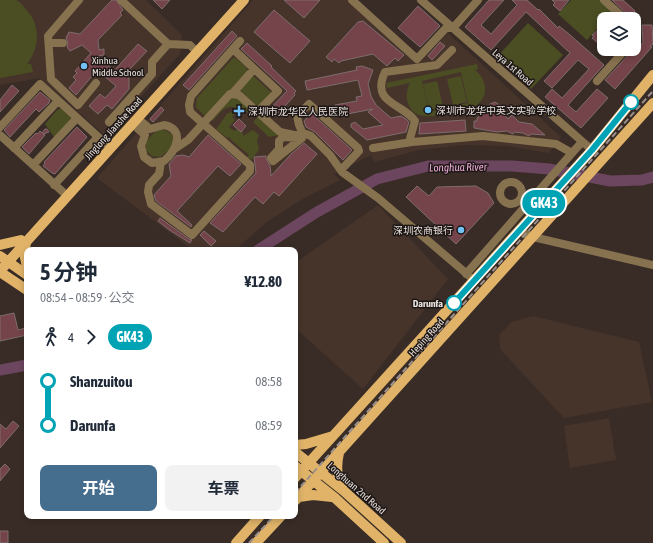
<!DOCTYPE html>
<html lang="zh">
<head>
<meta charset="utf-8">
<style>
  :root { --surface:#fff; --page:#f2f2f3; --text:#1f2937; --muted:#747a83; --accent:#456d8d }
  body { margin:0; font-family:"Asap Condensed","Noto Sans SC",sans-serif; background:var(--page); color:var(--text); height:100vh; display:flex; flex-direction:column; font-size:15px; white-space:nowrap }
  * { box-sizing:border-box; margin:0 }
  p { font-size:13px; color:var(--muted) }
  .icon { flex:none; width:22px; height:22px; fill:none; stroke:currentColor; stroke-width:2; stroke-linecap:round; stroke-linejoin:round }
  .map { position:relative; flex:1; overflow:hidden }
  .sheet { position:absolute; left:24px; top:247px; width:274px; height:272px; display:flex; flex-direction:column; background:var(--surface); border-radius:8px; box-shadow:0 2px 6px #0003 }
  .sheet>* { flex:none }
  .badge { padding:0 8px; border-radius:13px; font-size:14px; line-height:26px }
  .fabs { position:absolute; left:597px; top:12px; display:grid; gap:8px }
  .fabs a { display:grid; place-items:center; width:44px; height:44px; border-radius:8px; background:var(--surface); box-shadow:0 2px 6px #0003; font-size:20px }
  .map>.badge { position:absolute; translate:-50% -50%; box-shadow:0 0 0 2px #fff }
  .legs { display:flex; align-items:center; gap:6px; height:44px; padding:0 16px; font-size:13px }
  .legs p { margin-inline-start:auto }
  .summary { display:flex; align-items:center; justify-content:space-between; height:68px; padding:0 16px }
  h1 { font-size:22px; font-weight:700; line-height:30px }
  .action { display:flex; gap:8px; margin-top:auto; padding:8px 16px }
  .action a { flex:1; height:46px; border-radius:8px; background:var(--accent); color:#fff; font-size:16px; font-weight:700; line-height:46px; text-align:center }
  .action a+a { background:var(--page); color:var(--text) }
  ul { padding:0 16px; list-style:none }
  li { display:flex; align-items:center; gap:14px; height:44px; font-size:15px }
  li i { display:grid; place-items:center; width:6px; height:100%; margin:0 5px; background:currentColor }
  li i::after { content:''; width:10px; height:10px; margin:-5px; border:3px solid; border-radius:50%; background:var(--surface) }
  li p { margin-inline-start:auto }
  li:first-child i { background:linear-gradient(#0000 50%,currentColor 0) }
  li:last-child i { background:linear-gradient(currentColor 50%,#0000 0) }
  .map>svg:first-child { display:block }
  .built { fill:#46342b }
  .green { fill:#4b4e22; fill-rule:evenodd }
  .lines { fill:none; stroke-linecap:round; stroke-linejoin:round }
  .river { stroke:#6c455f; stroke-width:11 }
  .building { fill:#74444a; stroke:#7e6c6e }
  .minor { stroke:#87724f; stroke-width:8 }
  .major { stroke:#e0b368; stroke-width:10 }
  .rail { stroke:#9c918d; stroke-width:2; stroke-dasharray:6 3; stroke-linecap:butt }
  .line-1-casing { stroke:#fff; stroke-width:9 }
  .line-1 { stroke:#00a3b4; stroke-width:6 }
  .poi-dot { fill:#73c1f6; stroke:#1c1614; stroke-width:1.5 }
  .stop-1-dot { fill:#fff; stroke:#00a3b4; stroke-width:2 }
  .labels { text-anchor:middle; stroke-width:3; stroke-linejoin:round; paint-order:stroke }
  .poi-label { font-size:10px; fill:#e8e0dc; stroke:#1c1614; text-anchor:start }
  .street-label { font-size:10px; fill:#e8e0dc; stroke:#1c1614 }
  .stop-label { font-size:10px; font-weight:bold; fill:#e8e0dc; stroke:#1c1614; text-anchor:end }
  .water-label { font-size:11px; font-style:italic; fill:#eeacd8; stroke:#1c1614 }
</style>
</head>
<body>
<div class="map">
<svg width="653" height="543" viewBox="0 0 653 543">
  <rect width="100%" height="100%" fill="#392c26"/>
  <path class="built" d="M0,0H146L182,35L180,54L105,136L40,78L0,85Z
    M253,0H347L419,63L448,33L561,137L549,153L507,146L465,145L419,150L374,162L371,155L334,174L340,180L301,200L268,221L236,249L193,250L97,178Z
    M378,205L448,279L363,389L295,328V263Z
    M533,316L639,342L652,402L564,418L500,349L499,335L512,322Z
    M609,418L616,460L570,468L564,426Z"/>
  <path class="green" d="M0,0C5,0 11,0 16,0C19,1 23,5 25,8C41,24 40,47 27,64H31L33,72L0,78Z
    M571,0H599L613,12L604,19V21L587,40L558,14Z
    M528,23L563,55L531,89L497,57Z
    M234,57L246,67L247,71L206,117L196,107L197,98Z
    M477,64L478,69L475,70C487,79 490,97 475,106C467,111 433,118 424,116C407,114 403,96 410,83L387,88L386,83ZM461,72L468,103L429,112L422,81Z
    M252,75L273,94L260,108L239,89Z
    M461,76L467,102L453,105L447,79Z
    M437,81L443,107L429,110L423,84Z
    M232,98L240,99L253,111L250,114C245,110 243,111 239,109C226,103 221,111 213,121L210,118Z
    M61,108L73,118L54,137L45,124L57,110Z
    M231,112L235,114L232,117L235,120L229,127L234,131L242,127L243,136L253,130L259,135L257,141L259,150L251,160L247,157L249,155L228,137L227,138L216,129L227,114Z
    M258,117L279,135L269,137L253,122Z
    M163,129L172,134C176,144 168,152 160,157L152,156L146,150V141L157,130Z"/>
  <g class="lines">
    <path class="river" d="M258,250L317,212L377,179L428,166H512L549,169L610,181L642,180L653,177
      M0,370L27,365"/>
  </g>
  <path class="building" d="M112,0H116L123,10L120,13L122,15L98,40L99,50L104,49V55L98,56L114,71L138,44L147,51L129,70V89L112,109L107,105L98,114L89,106L100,94L105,98L116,86L97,70L76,95L69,88L76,80L73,77L77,73L75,71L91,53L82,45L70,51L67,47L68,43L66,38L69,32L80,34Z
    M153,0H170L162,9Z
    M284,0H320L304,18Z
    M489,0H504L481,25L491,34L517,5L512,0H527L538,10L539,9L558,28L559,26L569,34L604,65L568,105L576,112L597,89L608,98L581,128L545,97L552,89L562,98L589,69L578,60L552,88L544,81L570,53L526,12L491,50L465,27Z
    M552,0H569L560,11L553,5L555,3Z
    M612,0H623L635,11L630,17Z
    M418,6L440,26L420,47L398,28Z
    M274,10L310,41L290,63L254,32Z
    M363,21L404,55L398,61L395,58L387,66L373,54L341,61L339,63L334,59L332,62L326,57L358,22Z
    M604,25V36L599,44L592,38L594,36L592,35Z
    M642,25H652L653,44L650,46L652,47L615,89L605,80L631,52L632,54L643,43Z
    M232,31L237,36L189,90L183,85Z
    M440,42L445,46L432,60L428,56Z
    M247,43L272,66L271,67L296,91L294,93L295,95L276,116L269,110L287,91L241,49Z
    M362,66L373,70L368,84L371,96L376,105L391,118L401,116L406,119L409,122L406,132L367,140L351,127V124L355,122L363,129L383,125L368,112L373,109L337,116L335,105L357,101L356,97L362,96L358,80L307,90L305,81L357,70L356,67Z
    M12,85L19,91L0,112V100Z
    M40,92L50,100L49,103L39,112L36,109L10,137L4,130Z
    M495,102L501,106L502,112L508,119L512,115L519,122L532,124L545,135L531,134L529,136L523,133L514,132L513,134L507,131L497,132L474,128V121H477V118L488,110L490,104Z
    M161,107L164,110L153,122L150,119Z
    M311,113L352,150L343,160L315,132L306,127L304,121Z
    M239,119L246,126L241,132L233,125Z
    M465,120L466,131L419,134L420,123Z
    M77,127L87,137L55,174L52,173L43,166L45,163L44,162Z
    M45,129H47L49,132L43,134L45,135L29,154L22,147L36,133L38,134L40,131L42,133Z
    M208,135L241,164L230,176L218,166L177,211L192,225L191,227L156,201L154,195L171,176L169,164L176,156L183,155L189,157Z
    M304,143L317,154L279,196L274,192L263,204L255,197L223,232L210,223L256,173L254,157L266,156V159L270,165L271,176L291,154Z
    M417,186L429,196L437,187L476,186L488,193L494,203L456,244L406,197Z
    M160,218L189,239L192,240L190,243L168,229L158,221Z
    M204,231L216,241L211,246L200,235Z
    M14,313L18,330L26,328L27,335L0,341V316Z
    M13,421L19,426L0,448V424L6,429Z
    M5,464L10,469L0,481V469Z
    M0,531H8V543H0Z"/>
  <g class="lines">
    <path class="minor" d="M79,0L48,36L51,79L78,105L96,83
      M121,0L168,44
      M352,0L417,59L446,28H453L478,0
      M421,0L592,150
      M604,0L625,19
      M634,27L636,29V38L634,40
      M49,43H63
      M233,49L278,91L257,112
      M597,81L626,49
      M232,94L254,69
      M109,122L152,74V62L168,44L190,45L193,48
      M135,122H142L150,129L164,125C186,129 176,151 164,161L152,163L144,157L141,146L145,135L137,128Z
      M0,127L40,84L106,144
      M303,134L299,125L297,116L309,104L358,148L359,151L341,170
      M0,135L63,192
      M283,137L302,138L273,161L271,158L279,149V141Z
      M409,142L415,121C403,103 370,104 385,72L437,65L452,50
      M14,148L58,101
      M176,148L188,140L230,94L239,95L280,132L294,135L306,134L311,136L330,155L342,172L378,198L474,280
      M373,148L412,142L483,136L556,144L572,153L582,142
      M161,162L159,174L149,185L148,192L151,204L192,235L250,171V165L190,112L189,105L191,96L240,41
      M33,165L77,118
      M500 193a11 11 0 1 1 22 0a11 11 0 1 1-22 0Z
      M54,185L98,137
      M519,231L533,237L653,265
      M466,274L572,153"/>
    <path class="major" d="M26,243L24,253L27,267
      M0,245L21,240
      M0,256L27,275
      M0,271L244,0
      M0,272L27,290
      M295,445L306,444L333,436
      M295,452L344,491L401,543
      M339,453C336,466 336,478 343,490
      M295,466L335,498L384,543
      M295,478L592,150L653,75
      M299,497L313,495L332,497
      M295,501L653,103
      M236,543L260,516
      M256,543L281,516"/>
    <path class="rail" d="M295,493L653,91
      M249,543L274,516"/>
  </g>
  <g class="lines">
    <defs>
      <path id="line-1" d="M454,303L592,150L631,102"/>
    </defs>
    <use href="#line-1" class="line-1-casing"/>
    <use href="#line-1" class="line-1"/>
  </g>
  <g class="poi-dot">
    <circle cx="84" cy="66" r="4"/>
    <circle cx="428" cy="110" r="4"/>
    <path d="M237 105h4v4h4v4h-4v4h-4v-4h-4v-4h4z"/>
    <circle cx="461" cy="230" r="4"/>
  </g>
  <g class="stop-1-dot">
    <circle cx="631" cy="102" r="7"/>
    <circle cx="454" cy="303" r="7"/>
  </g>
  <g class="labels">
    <g class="poi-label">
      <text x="92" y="64">Xinhua<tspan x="92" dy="12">Middle School</tspan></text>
      <text x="436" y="114">深圳市龙华中英文实验学校</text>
      <text x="248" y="115">深圳市龙华区人民医院</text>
      <text x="453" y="234" text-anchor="end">深圳农商银行</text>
    </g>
    <g class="street-label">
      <text transform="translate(513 67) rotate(41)" y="4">Leya 1st Road</text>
      <text transform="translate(113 128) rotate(-48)" y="4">Jinglong Jianshe Road</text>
      <text transform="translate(426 337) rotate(-48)" y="4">Heping Road</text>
      <text transform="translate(357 488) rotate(41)" y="4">Longhuan 2nd Road</text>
    </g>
    <g class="stop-label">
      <text x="443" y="307">Darunfa</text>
    </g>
    <g class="water-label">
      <text transform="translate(458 167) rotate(-1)" y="4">Longhua River</text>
    </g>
  </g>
</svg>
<div class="fabs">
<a><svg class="icon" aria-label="layers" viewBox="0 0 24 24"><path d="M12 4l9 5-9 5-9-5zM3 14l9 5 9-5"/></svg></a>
</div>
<b class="badge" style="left:544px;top:203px;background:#00a3b4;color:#fff">GK43</b>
<section class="sheet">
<div class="summary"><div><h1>5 分钟</h1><p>08:54 – 08:59 · 公交</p></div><b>¥12.80</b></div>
<div class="legs"><svg class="icon" aria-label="walk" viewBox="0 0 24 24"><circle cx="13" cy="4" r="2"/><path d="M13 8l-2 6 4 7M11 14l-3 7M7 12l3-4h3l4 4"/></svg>4<svg class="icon" aria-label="forward" viewBox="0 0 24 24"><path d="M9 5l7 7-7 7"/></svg><b class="badge" style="background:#00a3b4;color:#fff">GK43</b></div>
<ul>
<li><i style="color:#00a3b4"></i><b>Shanzuitou</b><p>08:58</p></li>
<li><i style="color:#00a3b4"></i><b>Darunfa</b><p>08:59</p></li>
</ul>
<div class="action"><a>开始</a><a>车票</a></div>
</section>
</div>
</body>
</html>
